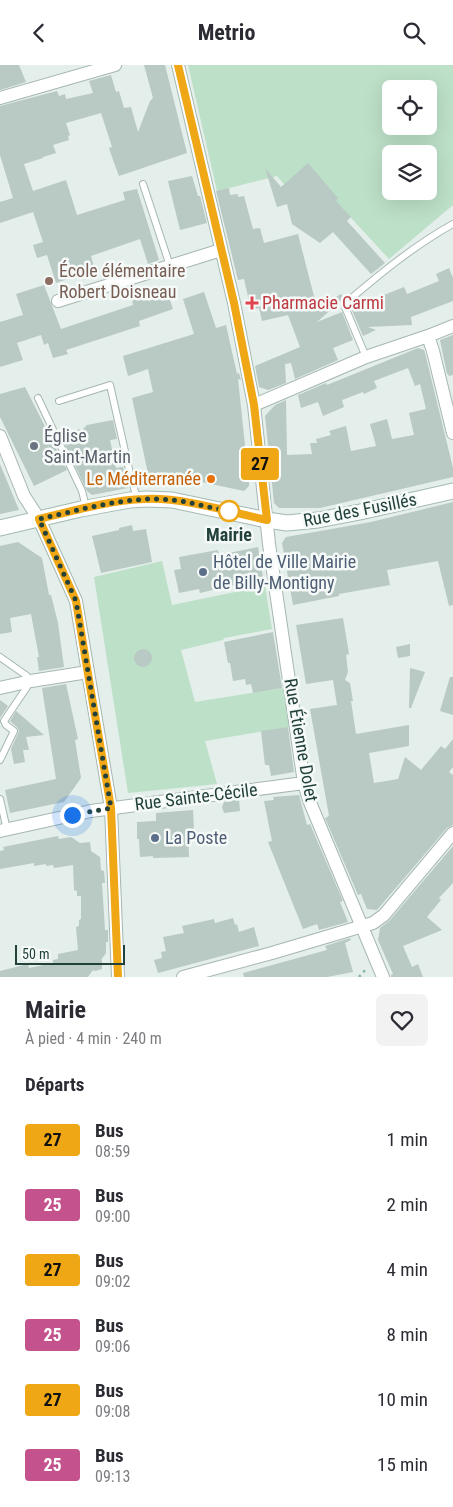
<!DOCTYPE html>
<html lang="fr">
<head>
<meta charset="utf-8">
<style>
  :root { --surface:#fff; --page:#f2f2f3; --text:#2b2b33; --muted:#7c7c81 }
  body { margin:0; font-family:"Roboto Condensed",sans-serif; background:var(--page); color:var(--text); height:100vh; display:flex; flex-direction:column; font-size:19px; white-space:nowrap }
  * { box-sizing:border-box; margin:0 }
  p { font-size:16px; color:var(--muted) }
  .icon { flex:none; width:28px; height:28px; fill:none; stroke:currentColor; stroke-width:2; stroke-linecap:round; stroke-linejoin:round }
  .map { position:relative; height:912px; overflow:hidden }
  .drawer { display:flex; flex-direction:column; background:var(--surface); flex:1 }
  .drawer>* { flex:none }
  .badge { padding:0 10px; border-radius:4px; font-size:18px; line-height:32px }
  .controls { position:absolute; left:382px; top:15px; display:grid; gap:10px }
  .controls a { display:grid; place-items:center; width:55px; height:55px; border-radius:8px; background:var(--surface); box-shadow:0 5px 20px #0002; font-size:25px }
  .scale { position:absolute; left:15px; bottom:12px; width:110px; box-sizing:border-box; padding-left:5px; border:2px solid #23413b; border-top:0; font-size:14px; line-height:18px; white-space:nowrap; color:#23413b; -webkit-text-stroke:4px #f5faf8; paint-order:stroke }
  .you { position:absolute; width:25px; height:25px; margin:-12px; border:4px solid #fff; border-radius:50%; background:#1a73e8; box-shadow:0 0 0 8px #1a73e833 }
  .map>.badge { position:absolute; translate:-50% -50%; box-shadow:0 0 0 2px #fff }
  h2 { padding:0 25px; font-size:19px; line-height:45px }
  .round { display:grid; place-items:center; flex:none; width:52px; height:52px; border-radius:8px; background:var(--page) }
  .headline { display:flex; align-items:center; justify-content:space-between; height:85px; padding:0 25px }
  h1 { font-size:24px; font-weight:700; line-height:38px }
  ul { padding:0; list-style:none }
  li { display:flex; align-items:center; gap:15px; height:65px; padding:0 25px }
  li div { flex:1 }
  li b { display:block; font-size:19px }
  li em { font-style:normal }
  li .badge { min-width:55px; font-weight:700; text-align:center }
  header { display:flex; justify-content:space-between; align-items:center; height:65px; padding:0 25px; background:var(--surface); font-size:22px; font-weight:700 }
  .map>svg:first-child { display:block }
  .green { fill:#bde0c8; fill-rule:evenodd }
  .building { fill:#b9c9c4 }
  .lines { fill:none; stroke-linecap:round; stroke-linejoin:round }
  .lane-casing { stroke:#a6b7b2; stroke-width:8 }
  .street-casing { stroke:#a6b7b2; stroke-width:14 }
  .secondary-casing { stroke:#a2bab3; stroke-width:17 }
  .path { stroke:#84b3a7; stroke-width:2.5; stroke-dasharray:2.5 4; stroke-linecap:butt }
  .lane { stroke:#fff; stroke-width:6 }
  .street { stroke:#fff; stroke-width:12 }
  .secondary { stroke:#fff; stroke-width:15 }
  .line-casing { stroke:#fff; stroke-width:11 }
  .line { stroke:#efa715; stroke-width:8 }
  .walk { stroke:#23413b; stroke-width:5; stroke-dasharray:0 9 }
  .education-dot { fill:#8d6e63; stroke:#f5faf8; stroke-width:2 }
  .health-dot { fill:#e0444e; stroke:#f5faf8; stroke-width:2 }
  .worship-dot { fill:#6b7280; stroke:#f5faf8; stroke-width:2 }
  .food-dot { fill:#e8710a; stroke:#f5faf8; stroke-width:2 }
  .stop-dot { fill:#fff; stroke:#efa715; stroke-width:2.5 }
  .service-dot { fill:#5c6f8a; stroke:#f5faf8; stroke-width:2 }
  .labels { text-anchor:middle; stroke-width:5; stroke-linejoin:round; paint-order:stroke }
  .education-label { font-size:18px; fill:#785e54; stroke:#f5faf8; text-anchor:start }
  .health-label { font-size:18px; fill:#be3a42; stroke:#f5faf8; text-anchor:start }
  .worship-label { font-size:18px; fill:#5b616d; stroke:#f5faf8; text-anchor:start }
  .food-label { font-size:18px; fill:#c56008; stroke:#f5faf8; text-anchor:end }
  .street-label { font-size:18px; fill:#23413b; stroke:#f5faf8 }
  .stop-label { font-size:18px; font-weight:bold; fill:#23413b; stroke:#f5faf8 }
  .service-label { font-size:18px; fill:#4e5e75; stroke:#f5faf8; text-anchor:start }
</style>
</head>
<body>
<header><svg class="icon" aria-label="back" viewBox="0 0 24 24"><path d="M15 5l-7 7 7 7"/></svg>Metrio<svg class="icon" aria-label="search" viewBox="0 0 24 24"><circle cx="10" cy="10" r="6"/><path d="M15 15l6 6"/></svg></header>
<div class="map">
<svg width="453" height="912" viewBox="0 0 453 912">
  <rect width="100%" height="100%" fill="#e4eeea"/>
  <path class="green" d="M188,0H453V140L389,194L342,143L320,161L277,111L217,126ZM391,24H429V61H391ZM391,89H429V126H391Z
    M162,496L172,540L265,521L272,564L224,573L223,575L181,585L195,637L283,623L289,662L205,676L217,719L128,728L94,512Z"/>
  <path class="building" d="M0,0H19L26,17L0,25Z
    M144,0H165L187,88L119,111L113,95L109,83L112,82L101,48L66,58L70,70L68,71L69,75L53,80L56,88L43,92V93L24,99L33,126L66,115L77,150L125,135L123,127L137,124L159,195L148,199L140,174L91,191L95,205L56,218L47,190L37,193L33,180L43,177L33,147L0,158V137L13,133L0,90V41L57,26L59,31L65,29L66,34L93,28L89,16L111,10L116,27L119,26L124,43L131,42L138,67L150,36L153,33Z
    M308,98L338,133L336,136L351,152L347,156L385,198L371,209L333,167L320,178L292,159L287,139L277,142L265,103L281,122Z
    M192,111L198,131H200L207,158L180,165L168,116Z
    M229,123L230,130L238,129V132L244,131L253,164L260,163L264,178L298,169L317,243L341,229L344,233L317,257L342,247L353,275L333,283L338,295L295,314L291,298L285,299L286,318L268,325L259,322L255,301L300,282L288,250L262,256L259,243L251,245L244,214L238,215L216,126Z
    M449,203L453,213V236L411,252L412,260L368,262L376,265L363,271L351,243L404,222L407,229L439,216L436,209Z
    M44,220L61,264L133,240L132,235L166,223L173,244L139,256L140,261L66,285L68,289L53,293L48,278L44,280L41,270L17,278L23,295L0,302V257L23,250L16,229Z
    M204,227L216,263L226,260L237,309L239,308L241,315L238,314L249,418V421L244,426L197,416V412L150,418L132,333L153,327L148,304L128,311L123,291L194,269L183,234Z
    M453,270V310L449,311L448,309H447L440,275Z
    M418,283L424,285L425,288L453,403V412L320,443H279L274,438L265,351L275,340L286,335L287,390L312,389L310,378H317L316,374L331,370L329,366L346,361L351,386L376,381L370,359L387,354L392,374L414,370L409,348L426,344L420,319L415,321L408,303L374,316L377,323L364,329L363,327L342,335L344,342L323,351L318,337L301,343L298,330L326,318L327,320Z
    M25,322L67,405L34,421L0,352V329Z
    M113,355L117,374L110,375L116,403L123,402L128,423L92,430L87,426L62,373L79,364L81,366L87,360Z
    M0,399L19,445L0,449Z
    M453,437V540L449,541L438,496L387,505L390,520L339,529V531L293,540L282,478L286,472L371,457Z
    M132,460L133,466L146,464L152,497L101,508L92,471L119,465V463Z
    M18,477L42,493L49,530H51L58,558L64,602L39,606L37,592H39L31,549L10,553L12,567L0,569V481Z
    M258,482L264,518L235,525L234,520L200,528L199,524L179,528L174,505L181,504L179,492L218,485L219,490Z
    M343,553L349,589L346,590L348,607L345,615L350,618L353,636H351L356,669L409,660V681L369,688L374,718L398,714L405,692L421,705L441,681L445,684L453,674V702L449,707L453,710V760L447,763L377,845L367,844L361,829L358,830L325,753L329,751L310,644L337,640L333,615L306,619L296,560Z
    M273,567L282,623L253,628L251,619L246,620L245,614L233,616L230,598H228L224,577Z
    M410,579V591L398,593L396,582Z
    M134 593a9 9 0 1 1 18 0a9 9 0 1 1-18 0Z
    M410,603L425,607L411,643H409Z
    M450,612H453V650L440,646Z
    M66,619L78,674L75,675L81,713L64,737L10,748L5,725L56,714L42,623Z
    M0,635L8,641L0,653Z
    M16,646L44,670L26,672L29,685H23L25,697L14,699L11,684L19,666L17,662L10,656Z
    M288,662L294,707L271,711L269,700H265L261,666Z
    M299,730L307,760L310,759L343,836L340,837L348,857L319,865L317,859L303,864L268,777L272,776L264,736L274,735L273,732Z
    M235,735H239L240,746L224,748L222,742L224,737Z
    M193,745L194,767H188L189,792L153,793V791L140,792L139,774H137V757L156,756V748Z
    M58,771L59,774L71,772L80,778L90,777L91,786L100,792L101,805L104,806L105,818H102L105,865H108V877H106V888L101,895L102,896V904L95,906L93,905L88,912H0V906L28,899L29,903L53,898V895L58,894V889L78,885L76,862L79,861V855L81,854V831H77V826L74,825L73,800L54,803L53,800L46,801V799L34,801V798L0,804V786L4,785L3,782Z
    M453,781V818L439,833L441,835L427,852L442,865L403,881L412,902L418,899L423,912H391V910L393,909L378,875L380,863L390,855Z
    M233,853L235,860L237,859L239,867L254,862L259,881L158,908L154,895L162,893L161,887L166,886L163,872L184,868L182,861L214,854L215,858Z
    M350,873L351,875L345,878L353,907L327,912H244L243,908L327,885L325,881Z"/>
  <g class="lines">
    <defs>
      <path id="lane" d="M143,119L170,201
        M366,292L345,242L348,236C381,208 415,180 453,159
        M38,333L82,426L86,442
        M59,336L110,320L131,413L137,433
        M0,592L27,611L31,616L4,656L6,660L14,666L0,695
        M0,734L7,765"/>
      <path id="street" d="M178,0L234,238L254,340L269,479L304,718L309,735L383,912
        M0,33L115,0
        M58,236L221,185
        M428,271L453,261
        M254,340L366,292L428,271L433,286L453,368
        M0,371L24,431L39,454L76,536L111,743L118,912
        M0,623L31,616L88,607
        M0,766L91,746L304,718
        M183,912L272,888L373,858L384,850L453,768"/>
      <path id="secondary" d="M0,463L81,444L130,435L147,434L172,435L267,455L287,458L318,455L360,447L453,426"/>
    </defs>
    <use href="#lane" class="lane-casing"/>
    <use href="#street" class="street-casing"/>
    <use href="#secondary" class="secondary-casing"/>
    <path class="path" d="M359,912L366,904"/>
    <use href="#lane" class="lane"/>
    <use href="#street" class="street"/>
    <use href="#secondary" class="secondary"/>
  </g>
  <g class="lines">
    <defs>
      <path id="line" d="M118,912L111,743L91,627L76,536L39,454C73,446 110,435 145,434C182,432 230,447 267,455L254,340L234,238L178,0"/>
    </defs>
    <use href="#line" class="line-casing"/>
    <use href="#line" class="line"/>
    <path class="walk" d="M72,750L111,743L76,536L39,454C81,445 129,430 172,435C191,437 210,443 229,446"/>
  </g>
  <circle class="education-dot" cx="49" cy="216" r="5"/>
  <path class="health-dot" d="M249.5 230.5h5v5h5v5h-5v5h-5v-5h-5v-5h5z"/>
  <circle class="worship-dot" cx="34" cy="381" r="5"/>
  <circle class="food-dot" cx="211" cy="414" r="5"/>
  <circle class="stop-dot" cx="229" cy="446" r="10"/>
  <g class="service-dot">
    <circle cx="203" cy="507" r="5"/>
    <circle cx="155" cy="773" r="5"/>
  </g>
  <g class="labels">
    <g class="education-label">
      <text x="59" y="212">École élémentaire<tspan x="59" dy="21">Robert Doisneau</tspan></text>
    </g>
    <g class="health-label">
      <text x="262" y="244">Pharmacie Carmi</text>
    </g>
    <g class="worship-label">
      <text x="44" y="377">Église<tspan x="44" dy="21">Saint-Martin</tspan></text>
    </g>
    <g class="food-label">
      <text x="201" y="420">Le Méditerranée</text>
    </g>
    <g class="street-label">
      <text transform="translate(360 445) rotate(-11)" y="6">Rue des Fusillés</text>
      <text transform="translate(301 675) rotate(80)" y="6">Rue Étienne Dolet</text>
      <text transform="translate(196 732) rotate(-7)" y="6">Rue Sainte-Cécile</text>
    </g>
    <g class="stop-label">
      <text x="229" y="476">Mairie</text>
    </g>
    <g class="service-label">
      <text x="213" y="503">Hôtel de Ville Mairie<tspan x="213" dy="21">de Billy-Montigny</tspan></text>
      <text x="165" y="779">La Poste</text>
    </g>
  </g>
</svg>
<div class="controls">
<a><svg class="icon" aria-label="locate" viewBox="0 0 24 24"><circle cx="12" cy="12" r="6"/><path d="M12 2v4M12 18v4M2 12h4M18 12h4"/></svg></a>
<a><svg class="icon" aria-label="layers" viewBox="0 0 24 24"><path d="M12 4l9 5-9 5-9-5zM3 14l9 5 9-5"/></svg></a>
</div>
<div class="scale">50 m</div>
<div class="you" style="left:72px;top:750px"></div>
<b class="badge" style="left:260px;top:399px;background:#efa715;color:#111">27</b>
</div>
<section class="drawer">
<div class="headline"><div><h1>Mairie</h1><p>À pied · 4 min · 240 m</p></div><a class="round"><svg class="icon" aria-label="heart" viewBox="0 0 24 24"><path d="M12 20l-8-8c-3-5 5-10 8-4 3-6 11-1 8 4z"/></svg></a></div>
<h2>Départs</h2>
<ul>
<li><span class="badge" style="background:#efa715;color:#111">27</span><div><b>Bus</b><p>08:59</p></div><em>1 min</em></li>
<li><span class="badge" style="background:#c4538d;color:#fff">25</span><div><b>Bus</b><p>09:00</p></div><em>2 min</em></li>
<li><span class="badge" style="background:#efa715;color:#111">27</span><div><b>Bus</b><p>09:02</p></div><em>4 min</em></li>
<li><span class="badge" style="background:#c4538d;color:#fff">25</span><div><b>Bus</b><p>09:06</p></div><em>8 min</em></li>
<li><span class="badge" style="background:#efa715;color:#111">27</span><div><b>Bus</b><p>09:08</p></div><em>10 min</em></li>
<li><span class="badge" style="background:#c4538d;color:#fff">25</span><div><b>Bus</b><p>09:13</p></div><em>15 min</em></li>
</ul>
</section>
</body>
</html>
